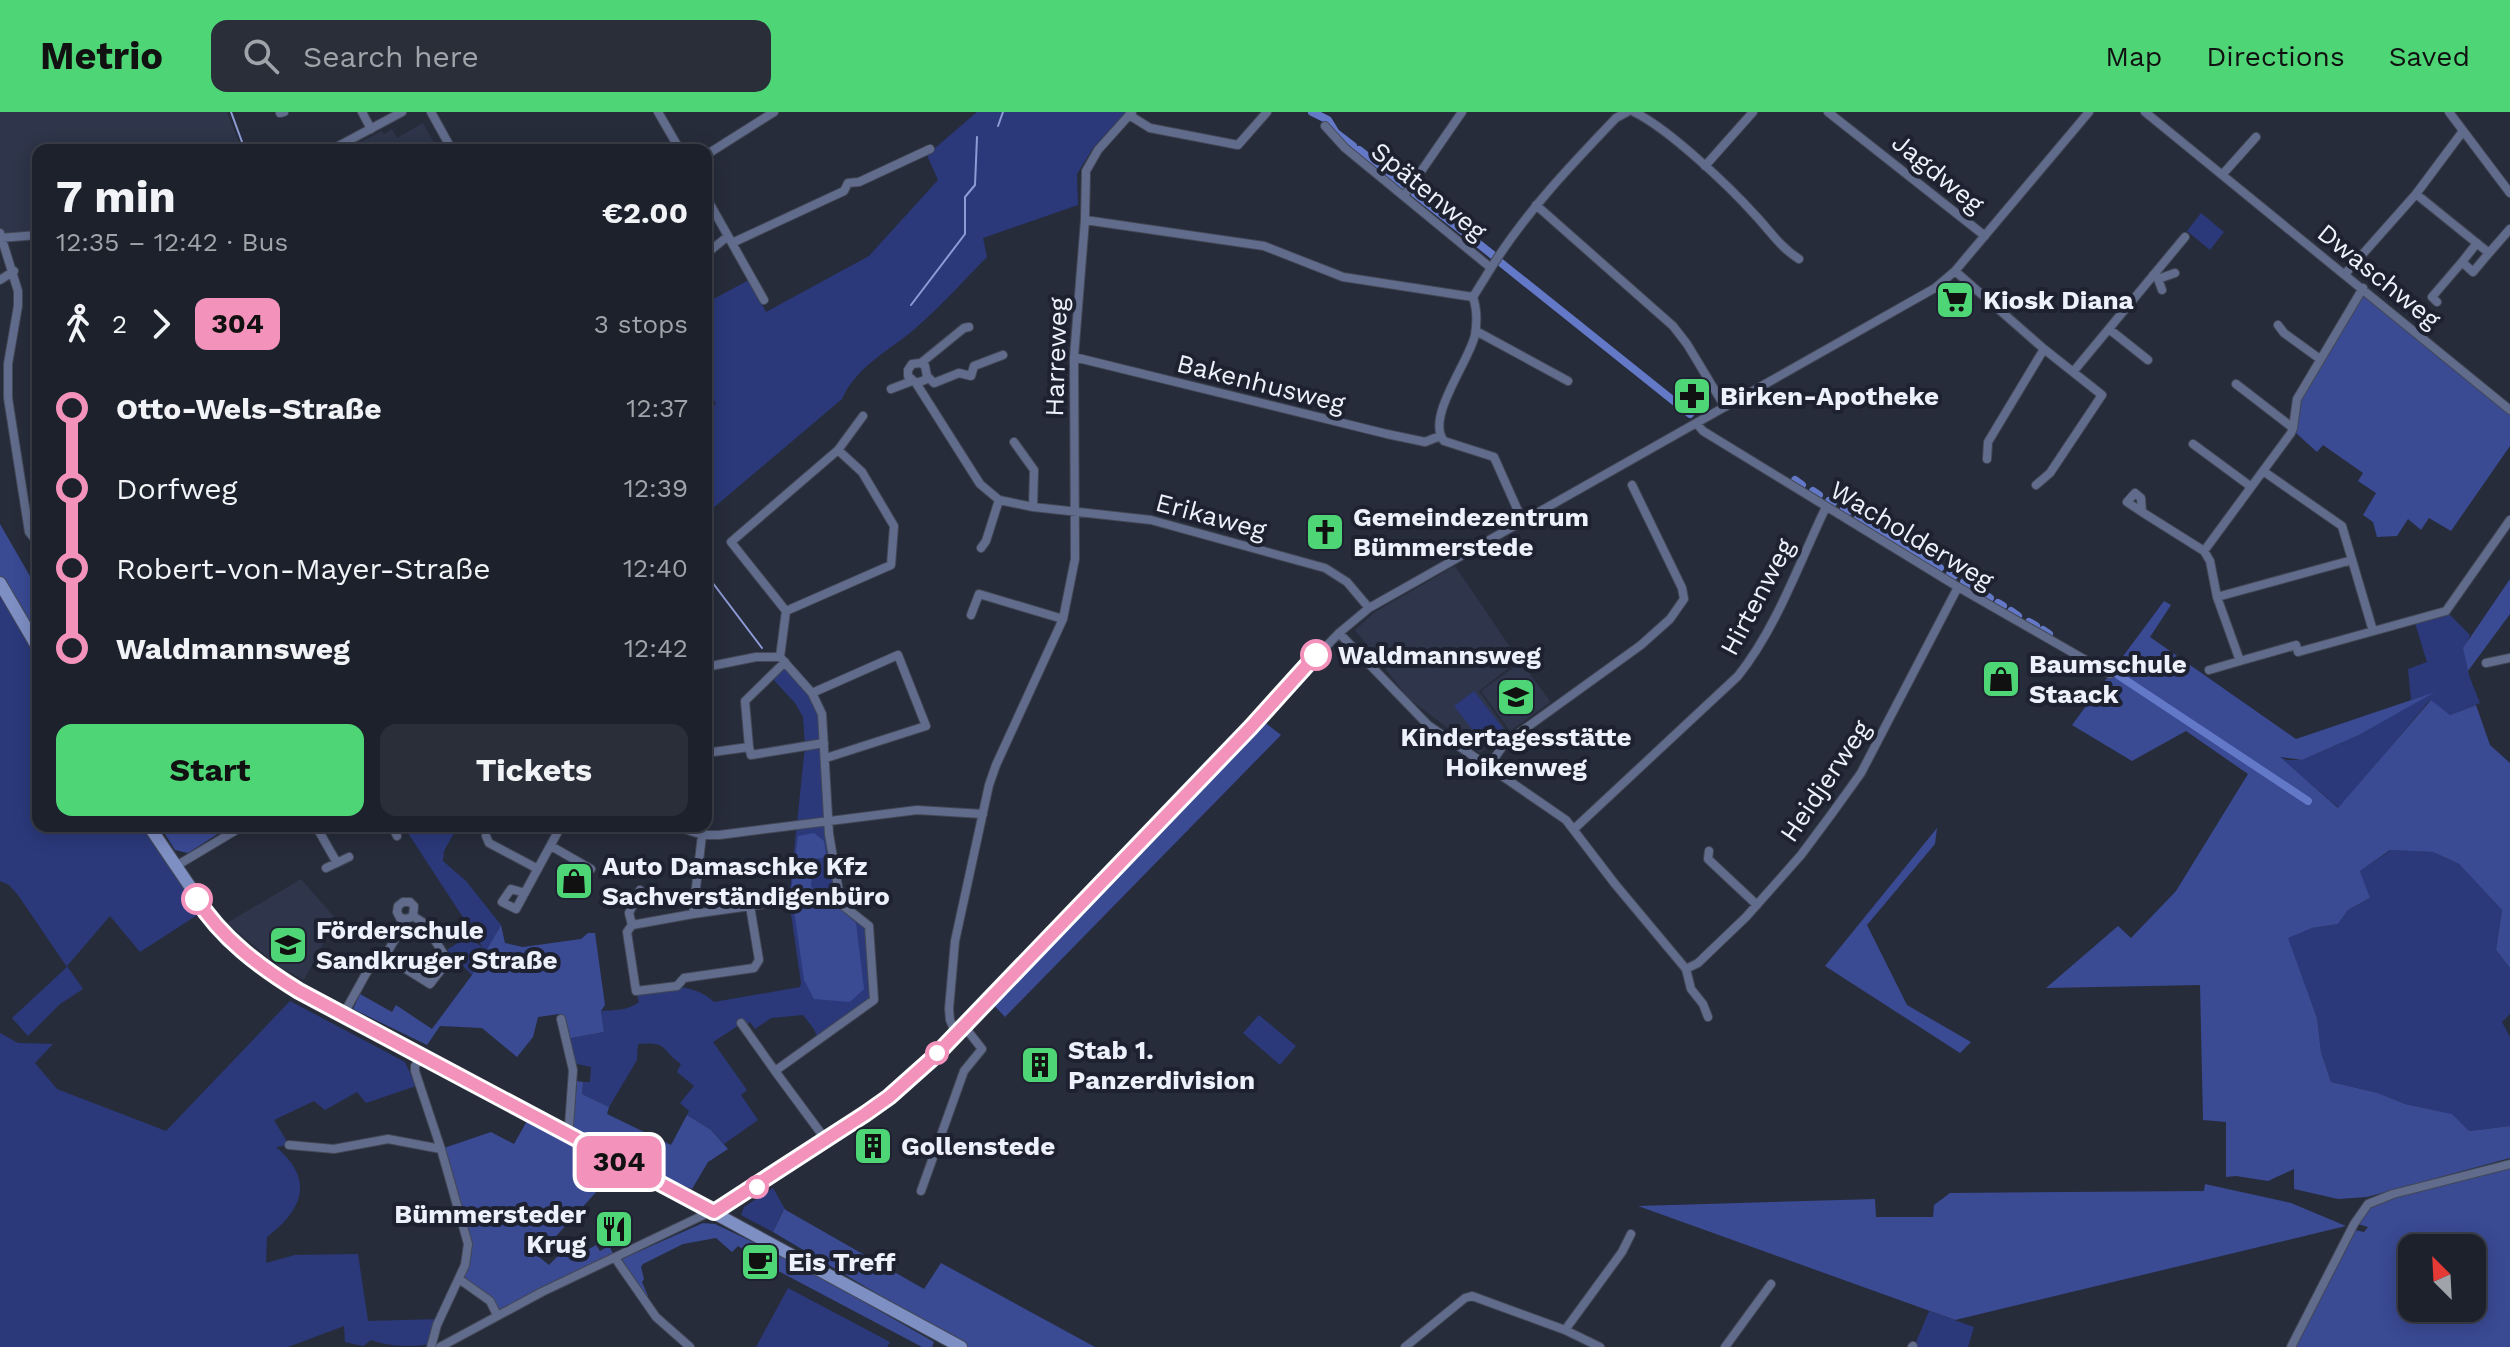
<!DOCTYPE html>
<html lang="en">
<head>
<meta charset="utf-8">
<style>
  :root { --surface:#1d212c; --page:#2a2e38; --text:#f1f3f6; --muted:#a0a3a9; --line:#3b3e48; --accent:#4ed676 }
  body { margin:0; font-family:"Work Sans",sans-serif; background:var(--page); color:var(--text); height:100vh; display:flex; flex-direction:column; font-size:30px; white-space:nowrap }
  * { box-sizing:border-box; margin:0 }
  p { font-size:26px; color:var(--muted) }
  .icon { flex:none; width:44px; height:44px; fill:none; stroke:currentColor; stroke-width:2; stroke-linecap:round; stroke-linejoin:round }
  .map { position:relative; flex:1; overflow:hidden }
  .side { position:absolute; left:32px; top:32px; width:680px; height:688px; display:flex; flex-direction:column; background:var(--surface); border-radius:16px; box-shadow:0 4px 20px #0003,0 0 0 2px var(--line) }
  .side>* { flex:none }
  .badge { padding:0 16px; border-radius:12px; font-size:28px; line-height:52px }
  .needle { width:52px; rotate:336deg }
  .tools { position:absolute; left:2398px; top:1122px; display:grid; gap:16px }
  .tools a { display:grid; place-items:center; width:88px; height:88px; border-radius:16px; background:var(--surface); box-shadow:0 4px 20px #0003,0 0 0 2px var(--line); font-size:40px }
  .map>.badge { position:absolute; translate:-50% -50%; box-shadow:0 0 0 4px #fff }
  .legs { display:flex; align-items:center; gap:12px; height:88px; padding:0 24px; font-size:26px }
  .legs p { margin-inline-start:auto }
  .head { display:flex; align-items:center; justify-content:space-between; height:136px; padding:0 24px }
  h1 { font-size:44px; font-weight:700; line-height:60px }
  .primary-button { display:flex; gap:16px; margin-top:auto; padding:16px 24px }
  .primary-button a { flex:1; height:92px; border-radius:16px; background:var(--accent); color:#111; font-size:32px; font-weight:700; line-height:92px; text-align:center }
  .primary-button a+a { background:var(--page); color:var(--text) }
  ul { padding:0 24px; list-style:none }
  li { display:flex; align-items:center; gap:28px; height:80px; font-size:30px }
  li i { display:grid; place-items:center; width:12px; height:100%; margin:0 10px; background:currentColor }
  li i::after { content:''; width:20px; height:20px; margin:-10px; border:6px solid; border-radius:50%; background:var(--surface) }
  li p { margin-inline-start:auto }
  li:first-child i { background:linear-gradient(#0000 50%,currentColor 0) }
  li:last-child i { background:linear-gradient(currentColor 50%,#0000 0) }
  header { display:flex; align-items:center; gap:48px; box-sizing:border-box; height:112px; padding:0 40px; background:var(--accent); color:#111 }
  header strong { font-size:38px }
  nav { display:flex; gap:44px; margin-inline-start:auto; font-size:28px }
  .search { width:560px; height:72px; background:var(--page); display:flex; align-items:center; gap:20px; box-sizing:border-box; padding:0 28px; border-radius:16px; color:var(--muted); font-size:30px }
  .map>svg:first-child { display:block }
  .built { fill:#2f354a }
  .green { fill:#2b397b }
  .forest { fill:#3a4a93; fill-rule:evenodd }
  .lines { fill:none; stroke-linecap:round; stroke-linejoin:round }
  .stream { stroke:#8d9cd6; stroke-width:2 }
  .canal { stroke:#6378c6; stroke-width:8 }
  .street-casing { stroke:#434856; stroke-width:10 }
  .secondary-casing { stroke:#434856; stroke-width:14 }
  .street { stroke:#616c8d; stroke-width:8 }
  .secondary { stroke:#7e8fc4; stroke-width:12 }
  .line-1-casing { stroke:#fff; stroke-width:18 }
  .line-1 { stroke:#f393bc; stroke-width:12 }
  .stop-1-dot { fill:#fff; stroke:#f393bc; stroke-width:4 }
  .labels { text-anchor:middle; stroke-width:8; stroke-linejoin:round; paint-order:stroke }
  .street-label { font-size:26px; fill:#eef1fb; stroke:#1e2230 }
  .poi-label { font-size:26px; font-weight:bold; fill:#eef1fb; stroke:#1e2230; text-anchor:start }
  .stop-label { font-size:26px; font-weight:bold; fill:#eef1fb; stroke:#1e2230; text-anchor:start }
</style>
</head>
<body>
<header>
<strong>Metrio</strong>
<div class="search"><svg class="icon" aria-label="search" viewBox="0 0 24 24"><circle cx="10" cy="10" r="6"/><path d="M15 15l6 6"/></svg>Search here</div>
<nav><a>Map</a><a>Directions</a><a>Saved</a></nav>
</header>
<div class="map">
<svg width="2510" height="1235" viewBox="0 0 2510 1235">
  <rect width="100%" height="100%" fill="#272c3b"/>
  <path class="built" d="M0,0H227L242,38H38V123L0,126Z
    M423,11L438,38H345L382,19L384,22L392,17L397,26Z
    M1455,454L1519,548L1479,579L1508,620L1480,641L1408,586L1355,518L1375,500Z
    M1521,550L1551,590L1510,619L1481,579Z
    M301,767L336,807L304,868L279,855L227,811Z"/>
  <path class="green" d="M977,0H1126L1093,36L1077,62L1078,93L983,126L987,145C964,168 942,193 917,215C891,238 857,253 842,287L706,402V297L716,292L706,273V191L749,168L766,200L869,144L938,68L927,43Z
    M2201,101L2224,120L2210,138L2187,119Z
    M0,471L38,536V714H149L205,798L140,840L110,804L67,854L83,877L60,892L28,924L12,906L67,855L18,783L9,773L0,769Z
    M2446,499L2470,523C2459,546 2471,568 2480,591L2450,603L2430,588L2339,696L2278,644L2287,648H2302L2359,623L2430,582L2411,588L2408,557L2427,550L2414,508Z
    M785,550L822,602L826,680L841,792L869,814L874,888L819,929L814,917L803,903L771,906L755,917L750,910L744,915L741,912L713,930L747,978L741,983L758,1008L724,1032L711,1018L687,1003L689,999L680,991L694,974L677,960L681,952C661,938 669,929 638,932L637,948L609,995L582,982L583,970H590L591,955L572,951L566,927L604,920L601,899C614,898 628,899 639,890L636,879C665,875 691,869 714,890L800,875L801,871L789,788L805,634L803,605L795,591L770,564Z
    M1474,579L1505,619L1485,634L1454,594Z
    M406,714H458L444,739L443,749L466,769L501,813L472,863L447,838L468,824L483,836L404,715Z
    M2391,738L2433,740L2459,752L2502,798L2496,838L2510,856V902L2502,910L2510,925V1014L2469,1019L2451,1002L2405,992L2378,981L2331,970L2321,940L2317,906L2287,825L2312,816L2338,812L2348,798L2369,787L2360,759Z
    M290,889L405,950L416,974L366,991L357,980L325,998L314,989L274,1008L289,1033L276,1035C314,1067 304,1097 267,1125L266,1151L295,1143L358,1142L368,1209L440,1207L432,1232C411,1235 390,1235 371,1228L363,1234L345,1230L344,1214L288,1235H0V921L18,931L53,932L35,951L57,977L166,1019Z
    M1259,903L1296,934L1280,953L1243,921Z
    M773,1076L786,1099L783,1098L773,1120L741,1103L744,1095Z
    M788,1176L890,1230L887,1235H756Z
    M1929,1199L1974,1215L1968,1235H1914Z"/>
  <path class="forest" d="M2363,180L2510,301V334L2451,419L2429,406L2421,418L2408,407L2397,424L2377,425L2373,410L2363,403L2376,381L2358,369L2363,361L2323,333L2317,340L2296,321L2301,287Z
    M0,412L38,478V528L0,471Z
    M2510,467V502L2468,559L2463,536Z
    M2164,489L2171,493L2150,525L2296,627L2435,580L2359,623L2302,648L2280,645L2338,696L2431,588L2450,603L2476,593L2490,633L2510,651V856L2496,838L2502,798L2459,752L2433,740L2390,738L2360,759L2370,786L2348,798L2338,812L2312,816L2288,826L2317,906L2321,940L2331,970L2378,981L2405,992L2452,1002L2469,1019L2510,1014V1046L2367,1085L2338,1087L2294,1077V1057L2268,1069L2236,1064L2226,1065V1010L2203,1008L2200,873L2046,876L2118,814L2131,826L2176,779L2248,662L2186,619L2132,649L2072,613Z
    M1259,606L1281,623L1005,905L988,887Z
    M160,714H184L197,719L207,714H230L188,741L175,738Z
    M1937,716L1935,732L1867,813L1907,893L1971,930L1960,941L1825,854Z
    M814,721L824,729L826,742L823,746L813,747L811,774L822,789L834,791L856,811L864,877L850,890L814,887L804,868L791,778L798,724Z
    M501,813L505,831L523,835L581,827L588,821H595L605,893L601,899L604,920L566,927L559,902L538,905L533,925L517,945L482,916L440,914L427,933L353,897L360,882L392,900L396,893L432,917L472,863Z
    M577,969L583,970L582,982L609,995L607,1002L671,1033L687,1003L711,1018L728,1037L708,1050L692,1077L665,1066L573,1016Z
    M528,1007L619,1055L538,1144L549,1153L575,1127L584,1140L596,1133L600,1139L609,1134L614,1143L497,1200L461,1166L468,1132L441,1037L491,1020L514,1032Z
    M2510,1056V1235H2295L2355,1118L2364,1120L2368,1115L2358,1112L2370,1094L2399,1083ZM2412,1136H2472V1196H2412Z
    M2205,1072L2291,1091L2346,1114L1955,1208L1638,1094L1875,1087L1876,1105H1933L1934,1093L1950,1081L2204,1079Z
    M784,1097L924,1177L941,1151L1095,1235H967L773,1120Z
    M703,1111L715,1112L789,1147L934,1230L932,1235H922L765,1152L767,1148L758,1142L754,1145L738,1134L732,1140L716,1126L683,1132L643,1152L641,1155L644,1167L642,1170L648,1184L644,1187L622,1147Z"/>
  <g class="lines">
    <path class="stream" d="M231,0L245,38
      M998,14L1003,0
      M911,193L965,122V85L975,73L977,25
      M706,462L762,536"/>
    <path class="canal" d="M1312,0L1328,8L1336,21L1353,34
      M1359,38L1403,73
      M1413,80L1494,144
      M1500,150L1690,302
      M1795,368L1802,373
      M1813,379L1819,383
      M1829,389L1833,391
      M1844,397L1848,400
      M1858,406L1940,456
      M1950,462L1954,464
      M1964,470L1973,476
      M1981,480L1990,486
      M1998,491L2003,494
      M2011,499L2018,504
      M2029,510L2036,514
      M2043,518L2049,522
      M2118,563L2308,689"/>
    <defs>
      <path id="street" d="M362,0L371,17
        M431,0L452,38
        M658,0L680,38
        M1634,0C1669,17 1729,74 1756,104C1770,119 1781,136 1799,147
        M1828,0L1985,124
        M2145,0L2510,298
        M2449,0L2510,81
        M280,1L284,0
        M1129,3L1150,16L1238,33L1267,0
        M1325,14L1345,36L1491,156L1473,185C1477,197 1477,211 1475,223C1469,250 1425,306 1444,329L1494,345L1523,410
        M331,38L402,0
        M706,43L774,0
        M1705,54L1753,0
        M2222,63L2256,25
        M2416,82L2489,141L2473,160L2462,150L2477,131
        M1404,84L1462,0
        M706,85L764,188
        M1536,93L1673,214L1687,232L1725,295
        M1085,108L1264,134L1343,165L1473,185
        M0,121L18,179V194L8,252V286L29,420L38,431
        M0,126L38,123
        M732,131L844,79L848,71L859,70L930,37
        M2489,141L2510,117
        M706,142L728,124
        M1491,156C1526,100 1571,53 1616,6L1627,0
        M1955,159L2044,237L2102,283L2050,361L2036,373
        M2345,162L2416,82L2463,19
        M2153,163L2158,167L2162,178
        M2158,167L2175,161
        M0,168L14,159
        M2437,190L2432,185L2462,150
        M2278,213L2284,221L2320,247
        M2109,217L2148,248
        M1476,219L1568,269
        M1074,245L1387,322L1425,330L1440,324
        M921,251L925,254L927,264L925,268L916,271L908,264V258L912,252L921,251L964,216L969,215
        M2073,260L2185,125
        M927,264L934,271L959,261L971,264L974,254L1003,243
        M916,271L980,372L999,388L1033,395L1151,408L1325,456L1347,470L1369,496
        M2236,272L2293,316
        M891,277L912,269
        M1697,312L1703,319L1958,475L2110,562
        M1014,330L1034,358L1033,395
        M2193,332L2250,374
        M838,338L863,304
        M1987,347L1988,330L2044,237
        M2263,359L2342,414L2373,519
        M2142,400L2127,390L2135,381L2141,386L2142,400L2204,439L2291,321L2293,316L2297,287L2363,176
        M981,436L986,429L999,388
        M2204,439L2210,449L2217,485L2240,549L2296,533L2298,540L2446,499L2510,408
        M2217,485L2352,448
        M971,503L979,482L1063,507
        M1339,521L1428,613L1566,708L1615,772L1686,857L1691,877L1703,892L1708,905
        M780,545L786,499L731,430L838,338L862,360L894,414L891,453L786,499
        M2486,551L2510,546
        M706,555L756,545H780L812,581L822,602L829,722L841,792L869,814L874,888L775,959L826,1028
        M2209,558L2240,549
        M812,581L898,543L926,614L826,646
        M749,635L745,589L785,550
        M706,641L749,635L751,643L824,631
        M1489,654L1505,631L1641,533L1670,507L1684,487L1682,476L1632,373
        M316,714L337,751
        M392,714L397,724
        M675,714L703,723H719L917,698L983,702
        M1574,717L1738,564C1777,515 1799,451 1826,395
        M486,724L489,731L538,757
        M551,734L591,757
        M1709,739L1708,747L1757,793
        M176,754L243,714
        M326,756L349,745
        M525,781L511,777L502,790L516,797L561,714
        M750,794L789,788
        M693,802L750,794L759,848L754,856L684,866L677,874L636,879L627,820L632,813L693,802L703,714
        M407,807L400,806L397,800L398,794L403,790H410L414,794L413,804
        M632,813L629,801L640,778
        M1686,857L1698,851L1746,805L1801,743L1833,700L1861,661L1958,475
        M343,903L378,840L385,844L407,807L413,804L424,811L448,849L430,872L385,844
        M561,907L573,958L569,1014L565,1022
        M741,911L775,959
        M956,922L950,908L949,897L955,829L989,673L996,653L1063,507L1075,447L1074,245L1085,108L1086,59L1098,38L1132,0
        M422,944L415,954V959L441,1037L468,1132L465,1153L437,1213L431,1235
        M289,1033L334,1037L388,1027L441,1037
        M921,1079L964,959L982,937L964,914
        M615,1146L656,1205L690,1235
        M459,1167L490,1189L497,1203
        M1565,1218L1622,1140L1631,1122
        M440,1235L542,1180L733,1089L889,985L956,922L1339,521L1369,496L1935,176L1955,159L2089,0
        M1405,1235L1465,1186L1472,1184L1565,1218L1600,1235
        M1725,1235L1771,1172
        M1912,1235L1913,1234
        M2291,1235L2354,1112L2368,1092L2393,1082L2510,1052"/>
      <path id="secondary" d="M0,471L38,536
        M149,714L212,807L268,859L328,895L436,950L961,1235"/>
    </defs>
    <use href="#street" class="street-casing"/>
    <use href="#secondary" class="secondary-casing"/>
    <use href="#street" class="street"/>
    <use href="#secondary" class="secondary"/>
  </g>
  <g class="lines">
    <defs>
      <path id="line-1" d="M197,787C221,826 260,855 299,879L714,1100L865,1002L889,985L935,944L1251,615L1316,543"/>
    </defs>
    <use href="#line-1" class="line-1-casing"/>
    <use href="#line-1" class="line-1"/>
  </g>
  <defs>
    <symbol id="supermarket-square" viewBox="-11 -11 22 22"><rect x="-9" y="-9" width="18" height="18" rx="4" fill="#4ed676" stroke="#1e2230"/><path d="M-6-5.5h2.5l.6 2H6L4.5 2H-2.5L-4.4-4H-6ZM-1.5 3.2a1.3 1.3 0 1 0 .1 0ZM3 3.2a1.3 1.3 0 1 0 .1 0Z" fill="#111"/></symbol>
    <symbol id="pharmacy-square" viewBox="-11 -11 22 22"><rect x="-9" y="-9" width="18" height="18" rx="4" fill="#4ed676" stroke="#1e2230"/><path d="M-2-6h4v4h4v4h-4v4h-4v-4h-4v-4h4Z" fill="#111"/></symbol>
    <symbol id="church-square" viewBox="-11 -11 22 22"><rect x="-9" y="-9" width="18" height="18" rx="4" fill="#4ed676" stroke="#1e2230"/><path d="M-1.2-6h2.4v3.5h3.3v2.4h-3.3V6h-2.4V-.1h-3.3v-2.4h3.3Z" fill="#111"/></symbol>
    <symbol id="shop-square" viewBox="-11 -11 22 22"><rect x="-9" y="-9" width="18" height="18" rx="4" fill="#4ed676" stroke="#1e2230"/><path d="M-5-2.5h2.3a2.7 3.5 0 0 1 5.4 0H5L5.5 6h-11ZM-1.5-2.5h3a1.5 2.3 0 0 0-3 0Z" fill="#111"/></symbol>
    <symbol id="school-square" viewBox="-11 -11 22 22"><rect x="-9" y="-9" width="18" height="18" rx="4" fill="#4ed676" stroke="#1e2230"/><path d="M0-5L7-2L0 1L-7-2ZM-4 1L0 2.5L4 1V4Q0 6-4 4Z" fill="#111"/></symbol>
    <symbol id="building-square" viewBox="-11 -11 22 22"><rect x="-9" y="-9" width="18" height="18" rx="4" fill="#4ed676" stroke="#1e2230"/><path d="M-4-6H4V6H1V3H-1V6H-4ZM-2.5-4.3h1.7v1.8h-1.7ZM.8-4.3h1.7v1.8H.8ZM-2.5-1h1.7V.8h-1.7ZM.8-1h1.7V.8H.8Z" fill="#111"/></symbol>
    <symbol id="restaurant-square" viewBox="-11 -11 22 22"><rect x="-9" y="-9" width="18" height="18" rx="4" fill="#4ed676" stroke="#1e2230"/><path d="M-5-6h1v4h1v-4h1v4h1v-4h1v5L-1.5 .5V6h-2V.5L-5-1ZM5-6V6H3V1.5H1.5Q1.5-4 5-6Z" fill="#111"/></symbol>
    <symbol id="cafe-square" viewBox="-11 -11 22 22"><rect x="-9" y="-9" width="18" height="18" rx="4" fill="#4ed676" stroke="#1e2230"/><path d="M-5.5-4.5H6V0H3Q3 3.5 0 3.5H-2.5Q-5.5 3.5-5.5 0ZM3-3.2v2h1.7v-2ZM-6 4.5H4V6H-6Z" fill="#111"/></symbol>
  </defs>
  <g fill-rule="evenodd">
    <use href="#supermarket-square" x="1933" y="166" width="44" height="44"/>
    <use href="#pharmacy-square" x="1670" y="262" width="44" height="44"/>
    <use href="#church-square" x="1303" y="398" width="44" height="44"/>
    <use href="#shop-square" x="1979" y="545" width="44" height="44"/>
    <use href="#school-square" x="1494" y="563" width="44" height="44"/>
    <use href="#shop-square" x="552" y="747" width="44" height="44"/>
    <use href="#school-square" x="266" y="811" width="44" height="44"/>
    <use href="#building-square" x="1018" y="931" width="44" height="44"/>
    <use href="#building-square" x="851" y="1012" width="44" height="44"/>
    <use href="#restaurant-square" x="592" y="1095" width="44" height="44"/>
    <use href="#cafe-square" x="738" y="1128" width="44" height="44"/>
  </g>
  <g class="stop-1-dot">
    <circle cx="1316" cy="543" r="14"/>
    <circle cx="197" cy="787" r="14"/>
    <circle cx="937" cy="941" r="10"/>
    <circle cx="757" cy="1075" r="10"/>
  </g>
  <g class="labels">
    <g class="street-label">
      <text transform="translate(1938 61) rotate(39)" y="9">Jagdweg</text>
      <text transform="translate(1429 79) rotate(39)" y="9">Spätenweg</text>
      <text transform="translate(2379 164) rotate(39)" y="9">Dwaschweg</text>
      <text transform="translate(1056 245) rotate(-88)" y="9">Harreweg</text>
      <text transform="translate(1261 271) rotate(14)" y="9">Bakenhusweg</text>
      <text transform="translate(1211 404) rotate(15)" y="9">Erikaweg</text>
      <text transform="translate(1912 423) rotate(31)" y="9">Wacholderweg</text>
      <text transform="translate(1757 485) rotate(-62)" y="9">Hirtenweg</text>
      <text transform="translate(1825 669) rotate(-56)" y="9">Heidjerweg</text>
    </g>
    <g class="poi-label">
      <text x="1983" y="197">Kiosk Diana</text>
      <text x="1720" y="293">Birken-Apotheke</text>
      <text x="1353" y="414">Gemeindezentrum<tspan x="1353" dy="30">Bümmerstede</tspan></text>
      <text x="2029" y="561">Baumschule<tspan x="2029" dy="30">Staack</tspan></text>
      <text x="1516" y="634" text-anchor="middle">Kindertagesstätte<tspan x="1516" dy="30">Hoikenweg</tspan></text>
      <text x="602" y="763">Auto Damaschke Kfz<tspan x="602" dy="30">Sachverständigenbüro</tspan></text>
      <text x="316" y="827">Förderschule<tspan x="316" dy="30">Sandkruger Straße</tspan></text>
      <text x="1068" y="947">Stab 1.<tspan x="1068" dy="30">Panzerdivision</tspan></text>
      <text x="901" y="1043">Gollenstede</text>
      <text x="586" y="1111" text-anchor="end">Bümmersteder<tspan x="586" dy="30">Krug</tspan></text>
      <text x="788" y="1159">Eis Treff</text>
    </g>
    <g class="stop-label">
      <text x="1338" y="552">Waldmannsweg</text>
    </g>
  </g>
</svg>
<div class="tools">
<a><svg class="needle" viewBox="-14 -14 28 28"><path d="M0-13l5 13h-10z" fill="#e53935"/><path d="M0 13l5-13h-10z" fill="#a0a3a9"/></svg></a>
</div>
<b class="badge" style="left:619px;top:1050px;background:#f393bc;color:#111">304</b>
<section class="side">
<div class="head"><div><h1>7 min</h1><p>12:35 – 12:42 · Bus</p></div><b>€2.00</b></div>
<div class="legs"><svg class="icon" aria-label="walk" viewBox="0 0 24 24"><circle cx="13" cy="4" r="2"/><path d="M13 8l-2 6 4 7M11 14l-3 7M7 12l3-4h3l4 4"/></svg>2<svg class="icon" aria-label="forward" viewBox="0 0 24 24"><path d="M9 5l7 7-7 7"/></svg><b class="badge" style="background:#f393bc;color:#111">304</b><p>3 stops</p></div>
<ul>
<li><i style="color:#f393bc"></i><b>Otto-Wels-Straße</b><p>12:37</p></li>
<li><i style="color:#f393bc"></i><span>Dorfweg</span><p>12:39</p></li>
<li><i style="color:#f393bc"></i><span>Robert-von-Mayer-Straße</span><p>12:40</p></li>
<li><i style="color:#f393bc"></i><b>Waldmannsweg</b><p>12:42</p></li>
</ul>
<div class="primary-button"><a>Start</a><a>Tickets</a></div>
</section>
</div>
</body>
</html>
